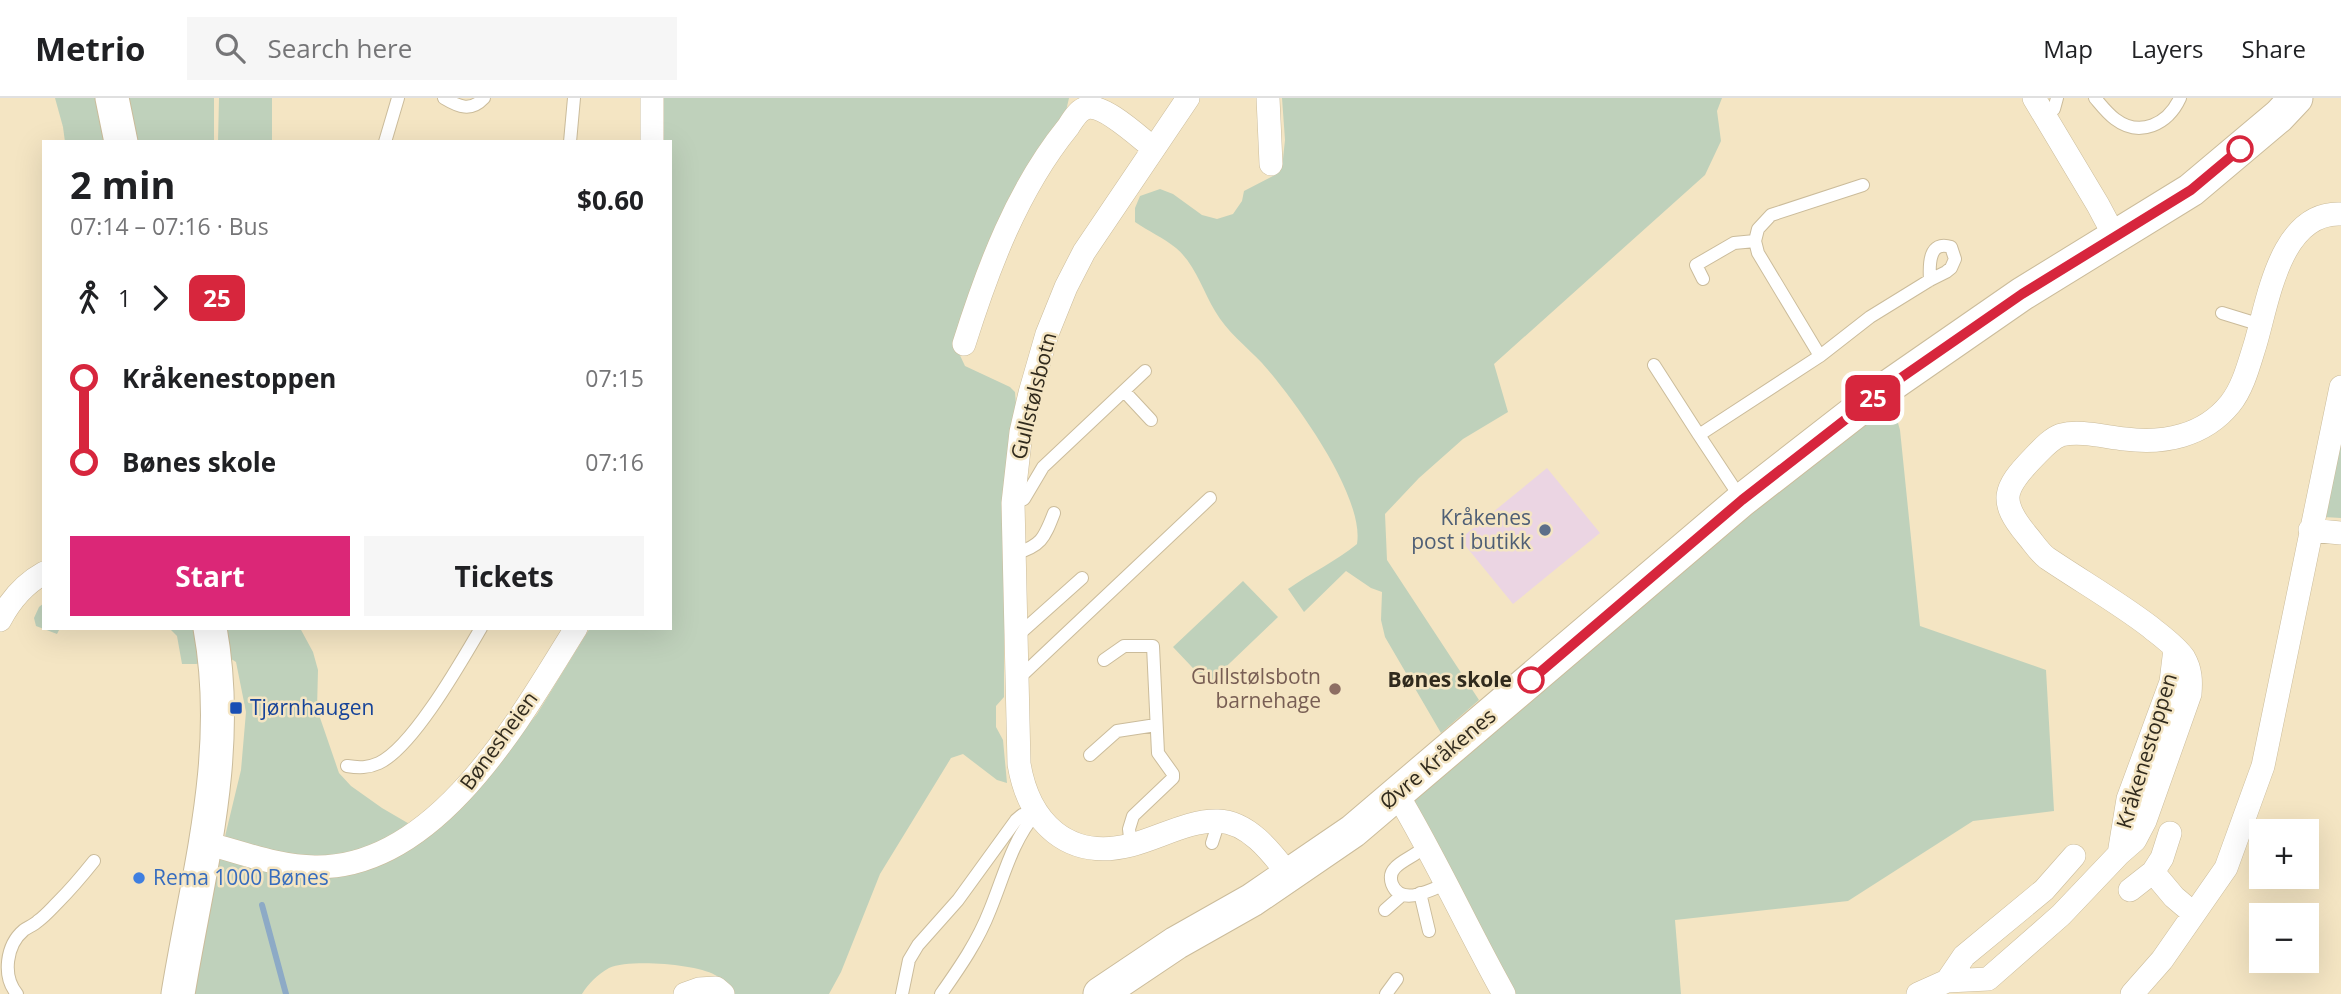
<!DOCTYPE html>
<html lang="en">
<head>
<meta charset="utf-8">
<style>
  :root { --surface:#fff; --page:#f6f6f6; --text:#202124; --muted:#757577; --line:#e0e0e0; --accent:#db2777 }
  body { margin:0; font-family:"Open Sans",sans-serif; background:var(--page); color:var(--text); height:100vh; display:flex; flex-direction:column; font-size:26px; white-space:nowrap }
  * { box-sizing:border-box; margin:0 }
  p { font-size:23px; color:var(--muted) }
  .icon { flex:none; width:38px; height:38px; fill:none; stroke:currentColor; stroke-width:2; stroke-linecap:round; stroke-linejoin:round }
  .map { position:relative; flex:1; overflow:hidden }
  .sheet { position:absolute; left:42px; top:42px; width:630px; height:490px; display:flex; flex-direction:column; background:var(--surface); border-radius:0px; box-shadow:0 7px 28px #0002 }
  .sheet>* { flex:none }
  .badge { padding:0 14px; border-radius:10px; font-size:24px; line-height:46px }
  .fabs { position:absolute; left:2249px; top:721px; display:grid; gap:14px }
  .fabs a { display:grid; place-items:center; width:70px; height:70px; border-radius:0px; background:var(--surface); box-shadow:0 7px 28px #0002; font-size:35px }
  .map>.badge { position:absolute; translate:-50% -50%; box-shadow:0 0 0 4px #fff }
  .legs { display:flex; align-items:center; gap:10px; height:77px; padding:0 28px; font-size:23px }
  .legs p { margin-inline-start:auto }
  .summary { display:flex; align-items:center; justify-content:space-between; height:119px; padding:0 28px }
  h1 { font-size:38px; font-weight:700; line-height:52px }
  .cta { display:flex; gap:14px; margin-top:auto; padding:14px 28px }
  .cta a { flex:1; height:80px; border-radius:0px; background:var(--accent); color:#fff; font-size:28px; font-weight:700; line-height:80px; text-align:center }
  .cta a+a { background:var(--page); color:var(--text) }
  ul { padding:0 28px; list-style:none }
  li { display:flex; align-items:center; gap:24px; height:84px; font-size:26px }
  li i { display:grid; place-items:center; width:10px; height:100%; margin:0 9px; background:currentColor }
  li i::after { content:''; width:18px; height:18px; margin:-9px; border:5px solid; border-radius:50%; background:var(--surface) }
  li p { margin-inline-start:auto }
  li:first-child i { background:linear-gradient(#0000 50%,currentColor 0) }
  li:last-child i { background:linear-gradient(currentColor 50%,#0000 0) }
  header { display:flex; align-items:center; gap:42px; box-sizing:border-box; height:98px; padding:0 35px; background:var(--surface); border-bottom:2px solid var(--line) }
  header strong { font-size:33px }
  nav { display:flex; gap:38px; margin-inline-start:auto; font-size:24px }
  .search { width:490px; height:63px; background:var(--page); display:flex; align-items:center; gap:18px; box-sizing:border-box; padding:0 24px; border-radius:0px; color:var(--muted); font-size:26px }
  .map>svg:first-child { display:block }
  .commercial { fill:#ebd5e3 }
  .green { fill:#bfd1bb }
  .lines { fill:none; stroke-linecap:round; stroke-linejoin:round }
  .stream { stroke:#8daac6; stroke-width:6 }
  .lane-casing { stroke:#cbbc9b; stroke-width:14 }
  .street-casing { stroke:#cbbc9b; stroke-width:24 }
  .secondary-casing { stroke:#cbbc9b; stroke-width:35 }
  .lane { stroke:#fff; stroke-width:12 }
  .street { stroke:#fff; stroke-width:23 }
  .secondary { stroke:#fff; stroke-width:33 }
  .line-1-casing { stroke:#fff; stroke-width:16 }
  .line-1 { stroke:#d7263d; stroke-width:10 }
  .stop-1-dot { fill:#fff; stroke:#d7263d; stroke-width:3.5 }
  .service-dot { fill:#5c6f8a; stroke:#f4e5c3; stroke-width:2.5 }
  .education-dot { fill:#8d6e63; stroke:#f4e5c3; stroke-width:2.5 }
  .transit-dot { fill:#1a4fb4; stroke:#f4e5c3; stroke-width:2.5 }
  .shop-dot { fill:#3f7fe0; stroke:#f4e5c3; stroke-width:2.5 }
  .labels { text-anchor:middle; stroke-width:5; stroke-linejoin:round; paint-order:stroke }
  .street-label { font-size:21px; fill:#302a1d; stroke:#f4e5c3 }
  .service-label { font-size:21px; fill:#4e5e75; stroke:#f4e5c3; text-anchor:end }
  .education-label { font-size:21px; fill:#785e54; stroke:#f4e5c3; text-anchor:end }
  .stop-label { font-size:21px; font-weight:bold; fill:#302a1d; stroke:#f4e5c3; text-anchor:end }
  .transit-label { font-size:21px; fill:#164399; stroke:#f4e5c3; text-anchor:start }
  .shop-label { font-size:21px; fill:#366cbe; stroke:#f4e5c3; text-anchor:start }
</style>
</head>
<body>
<header>
<strong>Metrio</strong>
<div class="search"><svg class="icon" aria-label="search" viewBox="0 0 24 24"><circle cx="10" cy="10" r="6"/><path d="M15 15l6 6"/></svg>Search here</div>
<nav><a>Map</a><a>Layers</a><a>Share</a></nav>
</header>
<div class="map">
<svg width="2341" height="896" viewBox="0 0 2341 896">
  <rect width="100%" height="100%" fill="#f4e5c3"/>
  <path class="commercial" d="M1547,370L1600,435L1513,506L1460,441Z"/>
  <path class="green" d="M55,0H214V44H65L63,29Z
    M219,0H272V44H218Z
    M663,0H1069L1066,13L957,251L965,268L1010,289L1015,294L1016,307L1004,413V599L996,608V629L1003,642L1007,685L997,682L963,656L951,660L880,776L841,874L829,896H733C730,888 724,881 715,877C695,866 630,861 609,870C598,876 588,886 582,896H193L209,805L241,672L246,614L236,564L228,559L196,566H182L177,538L169,530H300L313,554L318,572L317,611L339,675L351,688L382,710L430,738L443,722L468,702L537,616L590,530H670V44H663Z
    M1282,0H1722L1717,13L1721,43L1705,77L1494,266L1508,314L1463,341L1419,380L1385,416L1387,462L1479,602L1441,635L1385,539L1381,522L1382,494L1371,490L1346,473L1304,514L1288,491C1311,475 1336,463 1357,446C1365,398 1293,300 1262,265C1246,248 1227,234 1215,213C1203,193 1195,166 1176,150C1164,140 1148,133 1135,124V110L1140,98L1160,91L1173,96L1202,117L1217,121L1233,116L1242,103L1244,93L1275,77L1282,70L1285,42Z
    M1889,293L1900,332L1920,528L2046,572L2054,713L1973,723L1848,803L1675,822L1681,896H1514L1411,702Z
    M2341,333V420L2324,419Z
    M1243,483L1278,519L1208,586L1173,549Z
    M44,505V530H60L57,536L36,528L34,520L39,509Z"/>
  <g class="lines">
    <path class="stream" d="M262,807L286,896"/>
    <defs>
      <path id="lane" d="M444,0C459,9 471,14 484,0
        M2095,0C2101,7 2107,15 2115,21C2140,40 2168,26 2180,0
        M2044,17L2054,11L2057,0
        M385,44L398,0
        M570,44L574,0
        M1863,87L1771,117L1758,131L1755,143L1758,155L1820,258L1870,219L1930,182L1946,174L1951,170L1955,161L1951,149C1929,142 1929,166 1930,182
        M1703,181L1696,167L1734,145L1755,143
        M2222,215L2261,227
        M1654,267L1699,337
        M1124,293L1151,322
        M1742,402L1699,337L1820,258
        M1013,405L1024,401L1043,369L1145,273
        M1014,456C1041,448 1044,441 1054,415
        M1017,538L1082,480
        M1104,562L1124,548H1153L1158,655L1173,676V680L1133,718L1129,731L1131,748
        M1017,582L1210,400
        M1090,657L1117,633L1156,627
        M347,668C359,670 368,670 379,665C413,649 461,564 481,530
        M1424,744L1423,750C1415,758 1402,762 1395,770C1391,774 1390,780 1392,786C1401,809 1431,792 1447,785
        M1212,745L1219,723
        M1420,795L1429,833
        M1385,812L1402,797
        M17,896C2,878 6,847 24,832C28,829 34,827 38,823C45,818 51,811 58,804C71,791 82,778 94,763
        M902,896L909,862L918,847L958,802L1016,722L1022,717L1036,715
        M941,896C960,869 978,843 990,812C1004,778 1012,743 1036,715
        M1386,896L1397,881"/>
      <path id="street" d="M652,0V44
        M1188,0L1084,154L1066,189L1047,236L1030,295L1021,334L1013,405L1019,666C1029,725 1068,763 1131,747C1159,740 1189,722 1218,723C1249,724 1272,755 1289,777
        M1268,0L1271,66
        M2034,0L2098,107L2115,139
        M964,246C988,170 1017,92 1068,29C1072,23 1078,12 1086,10C1103,5 1140,40 1153,50
        M2310,432L2341,435
        M0,522C10,503 24,486 44,475
        M2175,551L2171,584L2128,701L2119,756L2135,742L2145,723L2190,596C2191,583 2191,572 2184,560C2176,548 2160,537 2149,528C2116,503 2081,483 2047,460C2039,454 2033,444 2026,436C1999,403 2003,391 2033,360C2041,352 2050,341 2061,337C2080,332 2105,339 2125,341C2164,346 2204,338 2230,306C2243,290 2249,266 2255,247C2268,204 2280,113 2341,116
        M1397,696C1436,761 1467,830 1504,896
        M2170,735L2162,760L2153,774L2174,799L2194,816
        M205,745C241,754 278,769 315,769C437,771 520,620 576,530
        M2130,792L2153,774
        M1947,883L1988,881L2061,817L2119,756
        M685,896L699,891L716,890L723,896
        M1918,896L1947,883L1964,858L2044,792L2074,758
        M2132,896L2162,862L2226,770L2263,668L2341,289"/>
      <path id="secondary" d="M112,0L121,44
        M178,896C198,773 233,656 210,530
        M1100,896L1176,845L1252,802L1353,733L1742,402L1882,293L2022,196L2191,92L2279,18L2296,0"/>
    </defs>
    <use href="#lane" class="lane-casing"/>
    <use href="#street" class="street-casing"/>
    <use href="#secondary" class="secondary-casing"/>
    <use href="#lane" class="lane"/>
    <use href="#street" class="street"/>
    <use href="#secondary" class="secondary"/>
  </g>
  <g class="lines">
    <defs>
      <path id="line-1" d="M1531,582L1742,402L1882,293L2022,196L2191,92L2240,51"/>
    </defs>
    <use href="#line-1" class="line-1-casing"/>
    <use href="#line-1" class="line-1"/>
  </g>
  <g class="stop-1-dot">
    <circle cx="2240" cy="51" r="12"/>
    <circle cx="1531" cy="582" r="12"/>
  </g>
  <circle class="service-dot" cx="1545" cy="432" r="7"/>
  <circle class="education-dot" cx="1335" cy="591" r="7"/>
  <rect class="transit-dot" x="229" y="603" width="14" height="14" rx="3.5"/>
  <circle class="shop-dot" cx="139" cy="780" r="7"/>
  <g class="labels">
    <g class="street-label">
      <text transform="translate(1034 298) rotate(-76)" y="7">Gullstølsbotn</text>
      <text transform="translate(499 643) rotate(-54)" y="7">Bønesheien</text>
      <text transform="translate(2147 653) rotate(-73)" y="7">Kråkenestoppen</text>
      <text transform="translate(1438 661) rotate(-40)" y="7">Øvre Kråkenes</text>
    </g>
    <g class="service-label">
      <text x="1531" y="427">Kråkenes<tspan x="1531" dy="24">post i butikk</tspan></text>
    </g>
    <g class="education-label">
      <text x="1321" y="586">Gullstølsbotn<tspan x="1321" dy="24">barnehage</tspan></text>
    </g>
    <g class="stop-label">
      <text x="1512" y="589">Bønes skole</text>
    </g>
    <g class="transit-label">
      <text x="250" y="617">Tjørnhaugen</text>
    </g>
    <g class="shop-label">
      <text x="153" y="787">Rema 1000 Bønes</text>
    </g>
  </g>
</svg>
<div class="fabs">
<a>+</a>
<a>−</a>
</div>
<b class="badge" style="left:1873px;top:300px;background:#d7263d;color:#fff">25</b>
<section class="sheet">
<div class="summary"><div><h1>2 min</h1><p>07:14 – 07:16 · Bus</p></div><b>$0.60</b></div>
<div class="legs"><svg class="icon" aria-label="walk" viewBox="0 0 24 24"><circle cx="13" cy="4" r="2"/><path d="M13 8l-2 6 4 7M11 14l-3 7M7 12l3-4h3l4 4"/></svg>1<svg class="icon" aria-label="forward" viewBox="0 0 24 24"><path d="M9 5l7 7-7 7"/></svg><b class="badge" style="background:#d7263d;color:#fff">25</b></div>
<ul>
<li><i style="color:#d7263d"></i><b>Kråkenestoppen</b><p>07:15</p></li>
<li><i style="color:#d7263d"></i><b>Bønes skole</b><p>07:16</p></li>
</ul>
<div class="cta"><a>Start</a><a>Tickets</a></div>
</section>
</div>
</body>
</html>
